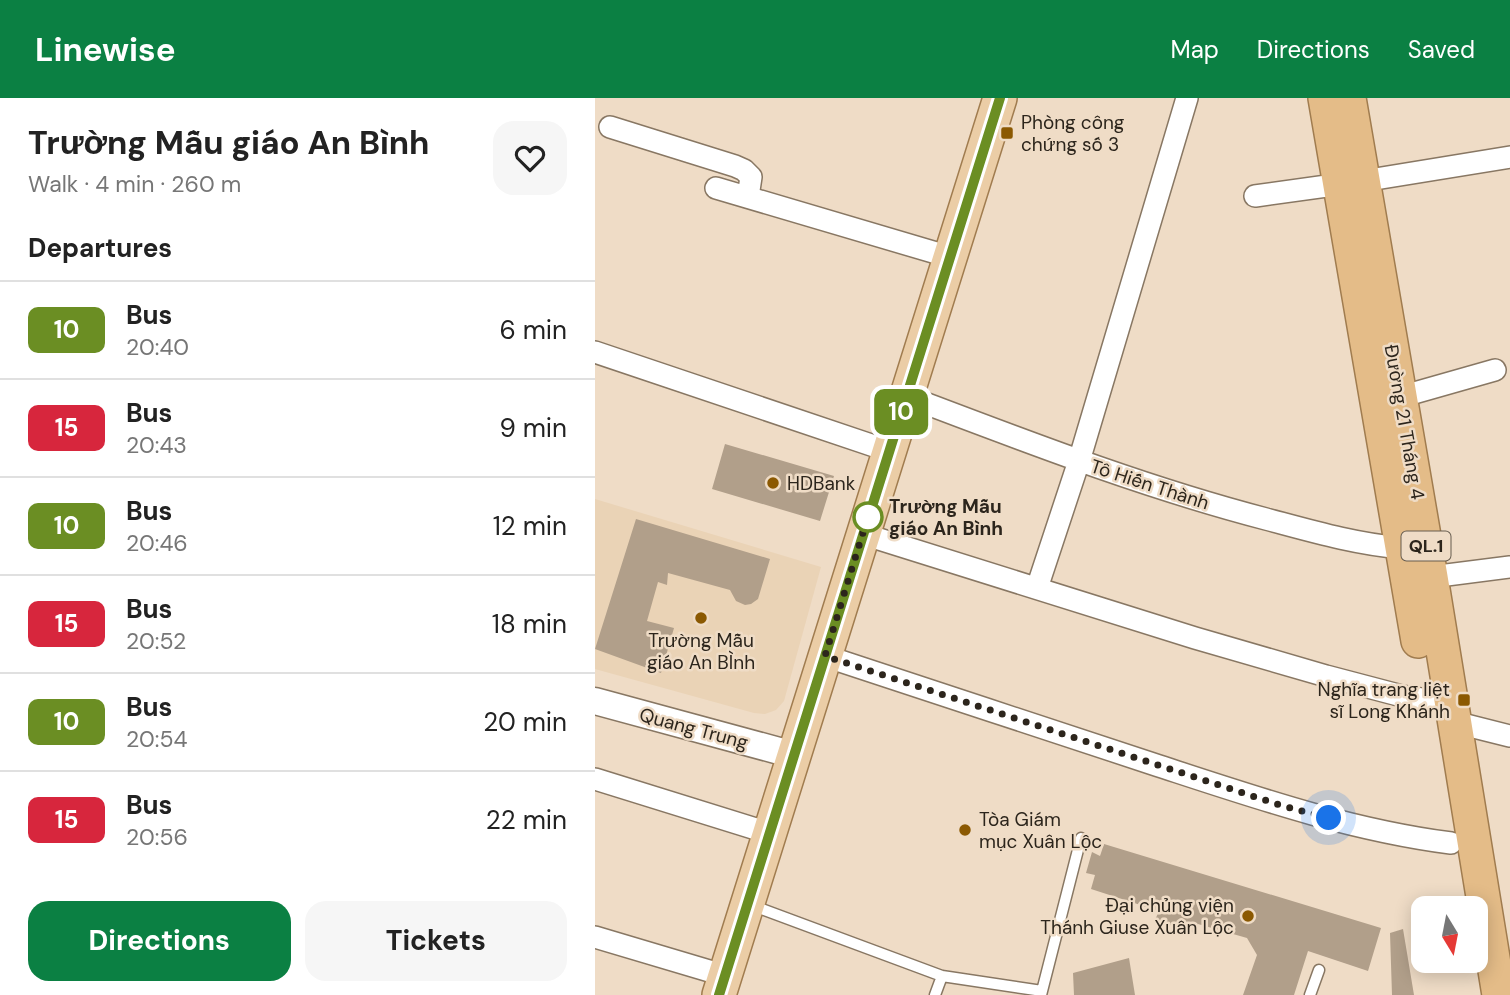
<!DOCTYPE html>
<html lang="en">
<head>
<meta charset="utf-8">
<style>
  :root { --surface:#fff; --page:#f6f6f6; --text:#222; --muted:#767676; --line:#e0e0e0; --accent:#0b8043 }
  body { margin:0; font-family:"DM Sans",sans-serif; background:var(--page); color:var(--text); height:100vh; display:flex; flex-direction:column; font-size:26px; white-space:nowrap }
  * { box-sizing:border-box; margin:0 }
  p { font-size:23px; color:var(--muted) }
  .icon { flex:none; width:38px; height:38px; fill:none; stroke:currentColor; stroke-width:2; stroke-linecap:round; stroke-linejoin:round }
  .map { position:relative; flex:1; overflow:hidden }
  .drawer { display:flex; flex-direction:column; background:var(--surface); width:595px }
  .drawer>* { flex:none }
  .badge { padding:0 14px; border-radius:10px; font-size:24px; line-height:46px }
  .needle { width:46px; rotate:170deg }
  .controls { position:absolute; left:816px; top:798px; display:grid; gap:14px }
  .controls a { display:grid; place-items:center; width:77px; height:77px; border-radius:14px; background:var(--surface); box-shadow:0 4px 18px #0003; font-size:35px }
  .you { position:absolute; width:35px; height:35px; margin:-18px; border:5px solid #fff; border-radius:50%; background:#1a73e8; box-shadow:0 0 0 10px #1a73e833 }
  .map>.badge { position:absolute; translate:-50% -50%; box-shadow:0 0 0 4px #fff }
  h2 { padding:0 28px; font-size:26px; line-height:63px }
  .round { display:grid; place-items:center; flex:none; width:74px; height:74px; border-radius:21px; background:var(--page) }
  .summary { display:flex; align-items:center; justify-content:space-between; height:119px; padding:0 28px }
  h1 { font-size:33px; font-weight:700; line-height:52px }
  .cta { display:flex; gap:14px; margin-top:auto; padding:14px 28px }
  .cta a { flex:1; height:80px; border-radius:21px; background:var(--accent); color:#fff; font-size:28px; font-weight:700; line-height:80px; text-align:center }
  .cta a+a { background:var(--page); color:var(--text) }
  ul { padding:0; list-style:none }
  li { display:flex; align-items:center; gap:21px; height:98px; padding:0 28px; border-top:2px solid var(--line) }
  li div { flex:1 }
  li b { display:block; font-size:26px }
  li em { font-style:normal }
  li .badge { min-width:77px; font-weight:700; text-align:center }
  header { display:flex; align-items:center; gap:42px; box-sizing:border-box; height:98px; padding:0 35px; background:var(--accent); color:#fff }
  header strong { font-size:33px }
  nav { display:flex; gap:38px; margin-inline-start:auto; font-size:24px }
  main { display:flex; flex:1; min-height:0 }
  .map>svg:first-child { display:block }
  .built { fill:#ead3b6 }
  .building { fill:#b19f8a }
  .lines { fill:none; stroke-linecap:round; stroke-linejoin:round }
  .service-casing { stroke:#887763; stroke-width:13 }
  .minor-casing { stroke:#887763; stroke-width:24 }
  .tertiary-casing { stroke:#887763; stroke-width:29 }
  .primary-casing { stroke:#a07c4f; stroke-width:36 }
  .trunk-casing { stroke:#a07c4f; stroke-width:36 }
  .service { stroke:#fff; stroke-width:10 }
  .minor { stroke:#fff; stroke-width:21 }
  .tertiary { stroke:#fff; stroke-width:26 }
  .primary { stroke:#ebcda6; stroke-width:33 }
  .trunk { stroke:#e4bc88; stroke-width:33 }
  .line-casing { stroke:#fff; stroke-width:16 }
  .line { stroke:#6b8e23; stroke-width:10 }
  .walk { stroke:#2c251c; stroke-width:7; stroke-dasharray:0 12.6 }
  .poi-dot { fill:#8b5902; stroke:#efdcc6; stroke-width:2.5 }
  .stop-dot { fill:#fff; stroke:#6b8e23; stroke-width:3.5 }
  .labels { text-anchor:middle; stroke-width:5; stroke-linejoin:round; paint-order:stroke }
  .shield { fill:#efdcc6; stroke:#665c4f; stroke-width:2 }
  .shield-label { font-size:18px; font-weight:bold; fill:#2c251c }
  .poi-label { font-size:19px; fill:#2c251c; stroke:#efdcc6; text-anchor:start }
  .street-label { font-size:19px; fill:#2c251c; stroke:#efdcc6 }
  .stop-label { font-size:19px; font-weight:bold; fill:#2c251c; stroke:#efdcc6; text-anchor:start }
</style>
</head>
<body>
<header>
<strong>Linewise</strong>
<nav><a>Map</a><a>Directions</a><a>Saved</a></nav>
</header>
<main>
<section class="drawer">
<div class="summary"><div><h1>Trường Mẫu giáo An Bình</h1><p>Walk · 4 min · 260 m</p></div><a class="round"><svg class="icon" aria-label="heart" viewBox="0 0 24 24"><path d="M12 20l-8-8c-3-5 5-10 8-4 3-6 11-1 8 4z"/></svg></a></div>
<h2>Departures</h2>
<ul>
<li><span class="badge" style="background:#6b8e23;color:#fff">10</span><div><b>Bus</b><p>20:40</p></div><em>6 min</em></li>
<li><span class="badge" style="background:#d7263d;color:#fff">15</span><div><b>Bus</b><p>20:43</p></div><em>9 min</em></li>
<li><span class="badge" style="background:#6b8e23;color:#fff">10</span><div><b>Bus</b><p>20:46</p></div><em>12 min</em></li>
<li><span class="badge" style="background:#d7263d;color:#fff">15</span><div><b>Bus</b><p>20:52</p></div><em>18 min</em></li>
<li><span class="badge" style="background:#6b8e23;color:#fff">10</span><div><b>Bus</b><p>20:54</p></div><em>20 min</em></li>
<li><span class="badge" style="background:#d7263d;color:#fff">15</span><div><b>Bus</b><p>20:56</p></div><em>22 min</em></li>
</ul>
<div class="cta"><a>Directions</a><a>Tickets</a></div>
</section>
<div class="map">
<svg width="915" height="897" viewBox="0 0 915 897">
  <rect width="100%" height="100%" fill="#efdcc6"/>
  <path class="built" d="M0,401L226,469L189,603L181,612L170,616L159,615L0,571Z"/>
  <path class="building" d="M130,346L239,378L225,423L117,391Z
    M41,421L175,461L163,501L156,506L150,507L141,503L135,492L73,475L72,487L63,484L52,523L79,530L66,575L0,551Z
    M509,746L786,830L773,873L713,853L699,897H648L662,857L652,840L603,826L599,835L560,822L564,813L496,791L500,777L491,775L497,754L505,758Z
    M808,831L819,897H797L795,835Z
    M534,860L540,897H479L478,875Z"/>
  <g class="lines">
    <defs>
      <path id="service" d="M156,807L347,878L447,893
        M340,897L347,878
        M446,897L486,740
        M715,897L724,872"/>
      <path id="minor" d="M15,29L140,68L149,72L156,79L153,99
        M121,90L355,159
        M660,98L768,83L915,59
        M0,254L294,353
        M311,298C430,343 548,389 671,421C716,433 760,446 807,450
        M805,299L900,272
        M268,436L600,540L731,578L807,598L833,602
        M836,479L915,469
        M442,490L484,363L592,0
        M230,558C339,594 449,630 558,666C656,698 754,732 856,745
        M859,624L915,638
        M0,681L174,735
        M0,839L121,875L129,880"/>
      <path id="tertiary" d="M0,603L199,657"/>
      <path id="primary" d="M124,897L405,0"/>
      <path id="trunk" d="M730,0L823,543
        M754,0L836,479L904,897"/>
    </defs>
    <use href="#service" class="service-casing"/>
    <use href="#minor" class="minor-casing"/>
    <use href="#tertiary" class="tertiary-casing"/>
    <use href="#primary" class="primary-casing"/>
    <use href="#trunk" class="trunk-casing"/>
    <use href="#service" class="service"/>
    <use href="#minor" class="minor"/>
    <use href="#tertiary" class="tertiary"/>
    <use href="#primary" class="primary"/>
    <use href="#trunk" class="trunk"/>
  </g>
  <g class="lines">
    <defs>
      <path id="line" d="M124,897L405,0"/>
    </defs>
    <use href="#line" class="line-casing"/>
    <use href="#line" class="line"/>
    <path class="walk" d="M273,419L274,415L230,558L688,708L734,720"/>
  </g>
  <g class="poi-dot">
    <rect x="405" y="28" width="14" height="14" rx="3.5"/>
    <circle cx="178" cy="385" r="7"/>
    <circle cx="106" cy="520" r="7"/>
    <rect x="862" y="595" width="14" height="14" rx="3.5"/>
    <circle cx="370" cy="732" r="7"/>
    <circle cx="653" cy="818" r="7"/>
  </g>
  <circle class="stop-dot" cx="273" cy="419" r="14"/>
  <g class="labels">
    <rect class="shield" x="806.5" y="433.5" width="49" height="29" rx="5"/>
    <g class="shield-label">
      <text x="831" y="454">QL.1</text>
    </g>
    <g class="poi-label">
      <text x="426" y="31">Phòng công<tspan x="426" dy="22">chứng số 3</tspan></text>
      <text x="192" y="392">HDBank</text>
      <text x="106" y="549" text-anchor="middle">Trường Mẫu<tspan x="106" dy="22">giáo An BÌnh</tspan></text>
      <text x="855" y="598" text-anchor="end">Nghĩa trang liệt<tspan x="855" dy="22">sĩ Long Khánh</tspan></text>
      <text x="384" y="728">Tòa Giám<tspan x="384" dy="22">mục Xuân Lộc</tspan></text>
      <text x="639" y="814" text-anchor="end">Đại chủng viện<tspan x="639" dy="22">Thánh Giuse Xuân Lộc</tspan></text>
    </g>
    <g class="street-label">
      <text transform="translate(810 324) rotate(80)" y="7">Đường 21 Tháng 4</text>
      <text transform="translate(555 386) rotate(18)" y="7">Tô Hiến Thành</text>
      <text transform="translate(99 630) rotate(15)" y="7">Quang Trung</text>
    </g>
    <g class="stop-label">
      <text x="294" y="415">Trường Mẫu<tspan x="294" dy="22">giáo An Bình</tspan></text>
    </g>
  </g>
</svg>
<div class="controls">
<a><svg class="needle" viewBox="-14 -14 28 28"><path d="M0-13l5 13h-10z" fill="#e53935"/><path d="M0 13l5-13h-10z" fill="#767676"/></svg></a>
</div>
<div class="you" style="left:734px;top:720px"></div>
<b class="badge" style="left:306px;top:314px;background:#6b8e23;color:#fff">10</b>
</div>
</main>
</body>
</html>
